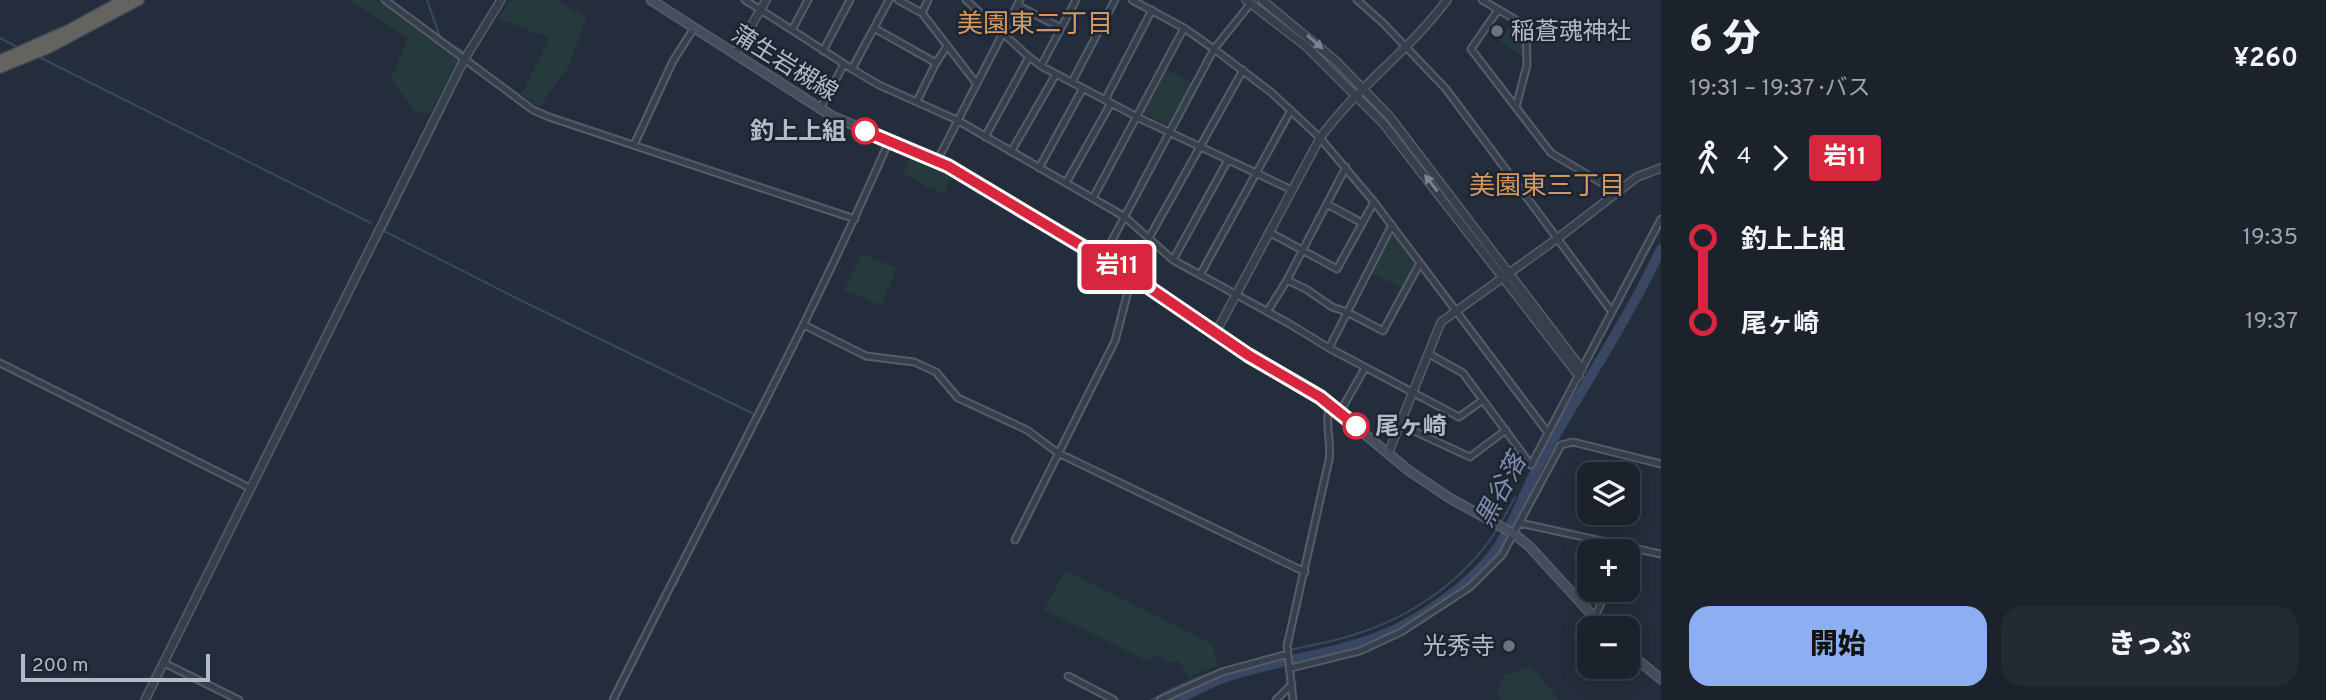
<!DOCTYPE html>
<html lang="ja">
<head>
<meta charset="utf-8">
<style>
  :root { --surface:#1b222c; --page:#242a34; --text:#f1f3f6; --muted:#a0a4a9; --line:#393f48; --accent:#8daef3 }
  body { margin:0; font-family:Overpass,"Noto Sans JP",sans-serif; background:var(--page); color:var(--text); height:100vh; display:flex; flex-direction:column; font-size:26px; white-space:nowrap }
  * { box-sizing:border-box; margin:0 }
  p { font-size:23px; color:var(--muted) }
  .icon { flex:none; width:38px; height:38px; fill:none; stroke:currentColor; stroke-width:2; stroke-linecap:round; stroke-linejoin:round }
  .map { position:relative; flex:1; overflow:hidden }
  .panel { display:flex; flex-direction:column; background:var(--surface); width:665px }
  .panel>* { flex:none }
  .badge { padding:0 14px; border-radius:5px; font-size:24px; line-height:46px }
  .controls { position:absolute; left:1577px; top:462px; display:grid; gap:14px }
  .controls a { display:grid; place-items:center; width:63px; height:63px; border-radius:14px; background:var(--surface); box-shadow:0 4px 18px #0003,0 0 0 2px var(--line); font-size:35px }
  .scale { position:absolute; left:21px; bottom:18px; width:189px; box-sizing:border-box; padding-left:7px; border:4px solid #b4bac7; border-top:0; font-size:19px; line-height:24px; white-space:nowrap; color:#b4bac7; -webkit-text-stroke:5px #1d2430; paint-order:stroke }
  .map>.badge { position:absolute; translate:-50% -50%; box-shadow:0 0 0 4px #fff }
  .legs { display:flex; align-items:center; gap:10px; height:77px; padding:0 28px; font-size:23px }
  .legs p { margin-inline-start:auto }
  .summary { display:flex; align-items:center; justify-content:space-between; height:119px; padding:0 28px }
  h1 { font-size:38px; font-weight:800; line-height:52px }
  .cta { display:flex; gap:14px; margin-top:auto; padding:14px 28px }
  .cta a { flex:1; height:80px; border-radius:21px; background:var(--accent); color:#111; font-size:28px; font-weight:800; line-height:80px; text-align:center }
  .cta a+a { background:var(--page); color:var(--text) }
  ul { padding:0 28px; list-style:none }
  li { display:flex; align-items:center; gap:24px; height:84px; font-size:26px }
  li i { display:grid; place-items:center; width:10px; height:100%; margin:0 9px; background:currentColor }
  li i::after { content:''; width:18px; height:18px; margin:-9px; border:5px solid; border-radius:50%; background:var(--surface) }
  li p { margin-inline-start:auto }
  li:first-child i { background:linear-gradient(#0000 50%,currentColor 0) }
  li:last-child i { background:linear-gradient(currentColor 50%,#0000 0) }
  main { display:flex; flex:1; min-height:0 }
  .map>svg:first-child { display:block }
  .green { fill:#26393c }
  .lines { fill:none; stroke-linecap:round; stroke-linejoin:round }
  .stream { stroke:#394762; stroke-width:2 }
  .river { stroke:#394762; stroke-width:10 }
  .minor-casing { stroke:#565d6a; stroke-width:9 }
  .tertiary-casing { stroke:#565d6a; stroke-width:10 }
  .secondary-casing { stroke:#565d6a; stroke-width:11 }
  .trunk-casing { stroke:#434a57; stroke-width:12 }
  .minor { stroke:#383f4c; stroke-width:5 }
  .tertiary { stroke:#383f4c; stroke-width:7 }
  .secondary { stroke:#464e5e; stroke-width:8 }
  .trunk { stroke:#646360; stroke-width:9 }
  .oneway { fill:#7c8390 }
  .line-1-casing { stroke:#fff; stroke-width:16 }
  .line-1 { stroke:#d7263d; stroke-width:10 }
  .worship-dot { fill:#6b7280; stroke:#1d2430; stroke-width:2.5 }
  .stop-1-dot { fill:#fff; stroke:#d7263d; stroke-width:3.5 }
  .labels { text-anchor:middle; stroke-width:5; stroke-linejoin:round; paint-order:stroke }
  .poi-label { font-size:24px; fill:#b4bac7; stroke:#1d2430; text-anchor:start }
  .street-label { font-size:24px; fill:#b4bac7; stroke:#1d2430 }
  .stop-label { font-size:24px; font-weight:bold; fill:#b4bac7; stroke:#1d2430; text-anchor:end }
  .neighbourhood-label { font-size:26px; fill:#cf9a66; stroke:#1d2430 }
  .water-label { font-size:26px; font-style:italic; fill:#7c8ead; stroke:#1d2430 }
</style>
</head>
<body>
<main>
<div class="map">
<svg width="1661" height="700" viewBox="0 0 1661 700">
  <rect width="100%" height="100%" fill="#242d3b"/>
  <path class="green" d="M348,0H375L382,3L459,61L429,114L415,111L391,79L408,38Z
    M509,0H555L587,17L568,68L539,107L521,94L550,38L499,19Z
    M1513,22L1523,29L1525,58L1500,41Z
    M1165,69L1192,83L1170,125H1167L1144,114L1143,111Z
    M911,156L934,165L952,176L943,194L931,186L929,189L903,172Z
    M1391,233H1393L1415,262L1402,288L1372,273Z
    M862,254L897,268L881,305L844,290Z
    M1065,571L1215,646L1213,647L1218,665L1189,677L1179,661L1170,663L1158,655L1146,660L1044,610Z
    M1531,666L1559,700H1502L1496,693L1504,675Z"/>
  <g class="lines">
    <path class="stream" d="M427,0L440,37L465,53
      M0,38L19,48
      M37,56L371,223
      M466,65L384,231L518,299L756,415
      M1501,523L1515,497
      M675,586L726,484
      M1290,650C1311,645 1332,642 1353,635C1412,617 1465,580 1498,528
      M617,700L672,591
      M1151,700C1193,676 1238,663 1284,652"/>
    <path class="river" d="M1176,700C1193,692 1211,682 1229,676C1283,659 1340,654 1392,631C1424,616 1467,586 1489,559C1511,532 1521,500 1536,470C1576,396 1625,326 1661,249"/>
    <defs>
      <path id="minor" d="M385,0L533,110L549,117L855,219
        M745,0L792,30
        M808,0L792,30L852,69L874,28
        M889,0L874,28L936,63L947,46
        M898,0L922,13L928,0
        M966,0L1029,57L1041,66L1141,119L1292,190
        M1132,0L1184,28L1214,49L1272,93L1320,138L1374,202L1548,433L1531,465L1463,373L1429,354
        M1357,0L1383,23L1446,89L1612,312
        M1482,0L1526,26L1527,65L1516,107
        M1017,5L1061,28
        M1498,10L1471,49L1551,153L1617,192
        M922,13L976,83
        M823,51L850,0
        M1041,66L1076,0
        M852,69L879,85L957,120L1125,217L1173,260L1288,323L1329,348L1459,417L1483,400
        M1072,82L1115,0
        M1105,100L1152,10
        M917,101L936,63
        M820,109L844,64
        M985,137L1029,57
        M634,145L673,61L694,28
        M1011,152L1056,74
        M937,161L1020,0
        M1039,168L1083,88
        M1066,183L1111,103
        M1093,198L1184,28
        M1327,204L1362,223
        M1269,232L1337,269L1374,202
        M1149,238L1243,70
        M1102,259L1214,49L1251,3
        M1173,260L1228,160
        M1200,275L1291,110
        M1287,280L1306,289L1332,307L1347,312L1383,331L1420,263
        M1267,312L1287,280L1346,167
        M804,325L866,356L914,362L936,372L958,398L1027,430L1058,453L1305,572
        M1329,348L1392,225
        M0,363L250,488
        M1340,412L1365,368
        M1401,425L1470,457L1506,430
        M1548,433L1661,219
        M1520,523L1661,554
        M1015,540L1115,341L1132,276
        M1595,617L1607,590
        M164,663L239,700
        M1291,668L1360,651L1401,632L1470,587L1502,555L1561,445L1573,442L1661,464
        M1068,676L1114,700
        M613,700C705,514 806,332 889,141
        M1160,700L1222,672L1288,654
        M1276,700L1292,684
        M1293,700L1287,646L1329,460C1332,441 1324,423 1330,405"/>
      <path id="tertiary" d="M1246,0L1307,47L1383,123L1579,376
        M1262,0L1336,61L1390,117L1582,369
        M735,54L766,0
        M1215,334L1320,138C1357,87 1409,51 1447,0
        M1388,454L1441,322L1558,238L1637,177L1661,168
        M145,700L464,60L501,0"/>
      <path id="secondary" d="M651,0L832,116L925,155L958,172L1132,276L1248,355L1320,397L1408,470L1448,497L1514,534L1529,546L1604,628
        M1628,652L1661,679"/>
      <path id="trunk" d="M0,60L70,29L123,0
        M0,68L49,48L139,0"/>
    </defs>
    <use href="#minor" class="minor-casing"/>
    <use href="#tertiary" class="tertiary-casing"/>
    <use href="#secondary" class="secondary-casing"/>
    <use href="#trunk" class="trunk-casing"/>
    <use href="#minor" class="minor"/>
    <use href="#tertiary" class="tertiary"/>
    <use href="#secondary" class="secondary"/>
    <use href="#trunk" class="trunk"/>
  </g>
  <defs><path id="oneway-solid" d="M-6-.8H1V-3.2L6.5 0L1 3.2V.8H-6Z" transform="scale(1.75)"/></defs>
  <g class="oneway">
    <use href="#oneway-solid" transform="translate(1315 42) rotate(41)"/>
    <use href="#oneway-solid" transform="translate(1431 183) rotate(-128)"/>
  </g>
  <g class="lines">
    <defs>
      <path id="line-1" d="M865,131L948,166L1028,214L1132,276L1248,355L1320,397L1356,426"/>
    </defs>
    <use href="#line-1" class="line-1-casing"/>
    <use href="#line-1" class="line-1"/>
  </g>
  <g class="worship-dot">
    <circle cx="1497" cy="31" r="7"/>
    <circle cx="1509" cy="646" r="7"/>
  </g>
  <g class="stop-1-dot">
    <circle cx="865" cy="131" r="12"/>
    <circle cx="1356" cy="426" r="12"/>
  </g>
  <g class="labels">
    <g class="poi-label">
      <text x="1511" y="39">稲蒼魂神社</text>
      <text x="1495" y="654" text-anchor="end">光秀寺</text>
    </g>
    <g class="street-label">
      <text transform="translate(785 63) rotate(32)" y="8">蒲生岩槻線</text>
    </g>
    <g class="stop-label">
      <text x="846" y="139">釣上上組</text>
      <text x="1375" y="434" text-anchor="start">尾ヶ崎</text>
    </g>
    <g class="neighbourhood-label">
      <text x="1035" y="32">美園東二丁目</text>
      <text x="1547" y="194">美園東三丁目</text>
    </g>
    <g class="water-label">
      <text transform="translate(1500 490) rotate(-62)" y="9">黒谷落</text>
    </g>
  </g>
</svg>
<div class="controls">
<a><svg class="icon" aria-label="layers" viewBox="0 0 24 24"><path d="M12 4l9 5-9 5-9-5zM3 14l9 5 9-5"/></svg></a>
<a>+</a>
<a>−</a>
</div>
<div class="scale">200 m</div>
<b class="badge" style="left:1117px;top:267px;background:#d7263d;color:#fff">岩11</b>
</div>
<section class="panel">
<div class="summary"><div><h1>6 分</h1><p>19:31 – 19:37 · バス</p></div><b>¥260</b></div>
<div class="legs"><svg class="icon" aria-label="walk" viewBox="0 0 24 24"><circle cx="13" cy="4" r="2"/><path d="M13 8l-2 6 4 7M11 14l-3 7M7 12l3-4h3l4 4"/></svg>4<svg class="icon" aria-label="forward" viewBox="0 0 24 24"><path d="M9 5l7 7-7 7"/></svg><b class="badge" style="background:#d7263d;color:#fff">岩11</b></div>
<ul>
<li><i style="color:#d7263d"></i><b>釣上上組</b><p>19:35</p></li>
<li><i style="color:#d7263d"></i><b>尾ヶ崎</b><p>19:37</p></li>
</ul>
<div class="cta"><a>開始</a><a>きっぷ</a></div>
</section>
</main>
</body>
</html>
